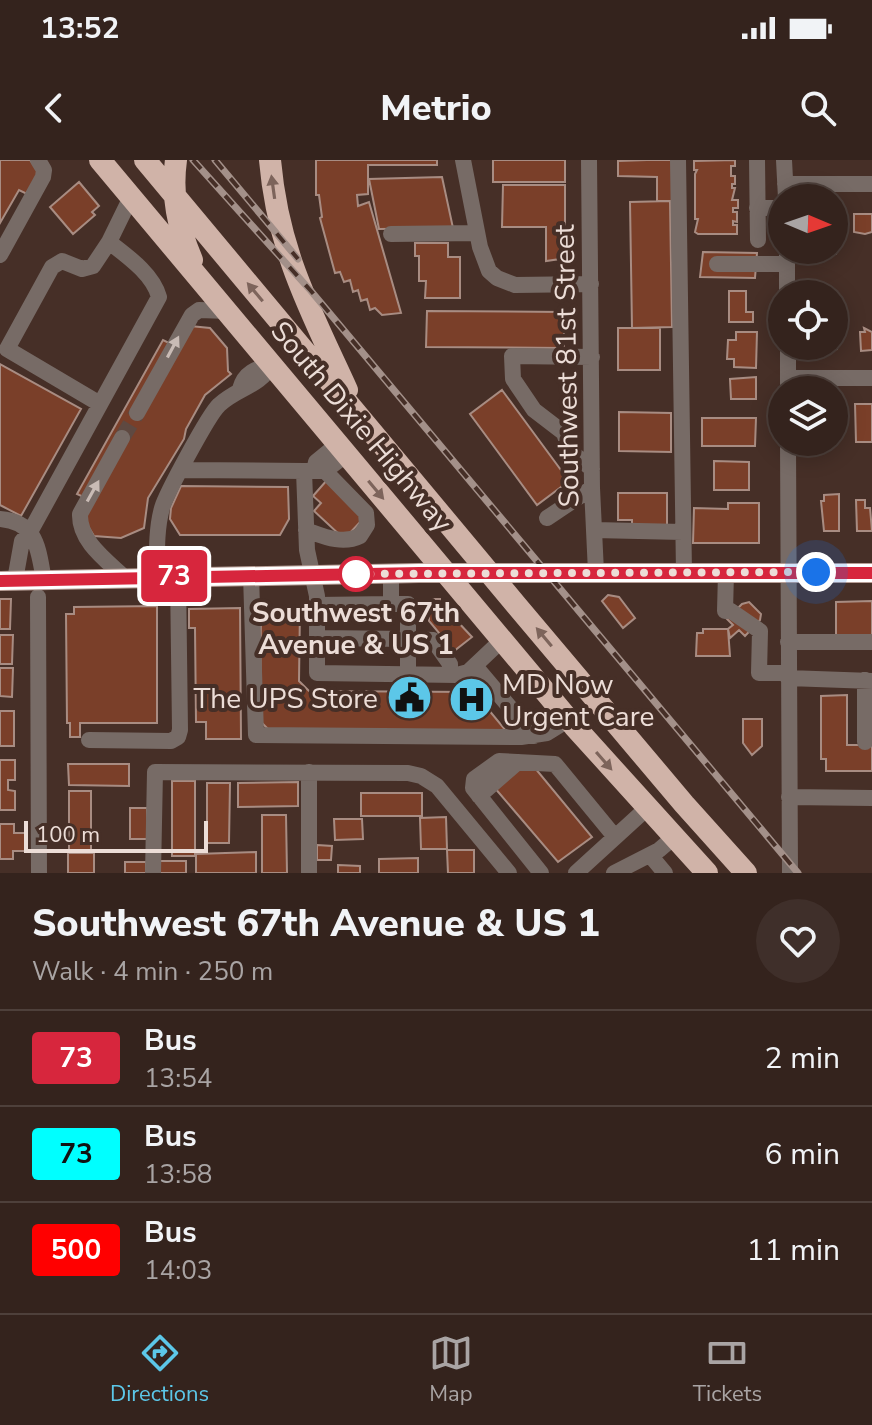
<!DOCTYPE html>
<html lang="en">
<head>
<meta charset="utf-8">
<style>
  :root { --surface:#34231d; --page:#3f2f2a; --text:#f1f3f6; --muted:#a9a4a4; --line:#4e403b; --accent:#5cc7e8 }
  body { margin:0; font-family:"Nunito Sans",sans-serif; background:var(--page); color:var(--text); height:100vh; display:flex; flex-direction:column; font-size:30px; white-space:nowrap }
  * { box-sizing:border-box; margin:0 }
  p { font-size:26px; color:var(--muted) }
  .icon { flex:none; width:44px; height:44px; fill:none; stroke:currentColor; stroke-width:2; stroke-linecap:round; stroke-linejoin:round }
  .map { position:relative; height:713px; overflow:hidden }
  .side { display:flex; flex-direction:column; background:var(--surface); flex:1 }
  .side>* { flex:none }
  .badge { padding:0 16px; border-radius:6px; font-size:28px; line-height:52px }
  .needle { width:52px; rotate:92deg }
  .fabs { position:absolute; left:768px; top:24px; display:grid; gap:16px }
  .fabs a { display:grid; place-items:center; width:80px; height:80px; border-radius:50%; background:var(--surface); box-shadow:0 4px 20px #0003,0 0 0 2px var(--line); font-size:40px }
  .scale { position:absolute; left:24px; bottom:20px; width:184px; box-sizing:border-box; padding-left:8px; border:4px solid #ecddd7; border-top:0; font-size:22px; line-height:28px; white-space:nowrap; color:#ecddd7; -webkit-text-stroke:6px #462f27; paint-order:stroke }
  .you { position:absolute; width:40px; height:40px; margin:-20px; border:6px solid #fff; border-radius:50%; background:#1a73e8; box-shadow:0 0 0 12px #1a73e833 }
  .map>.badge { position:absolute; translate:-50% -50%; box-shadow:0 0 0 4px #fff }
  .round { display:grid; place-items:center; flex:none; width:84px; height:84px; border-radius:42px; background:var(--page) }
  .head { display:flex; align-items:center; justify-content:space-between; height:136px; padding:0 32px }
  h1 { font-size:38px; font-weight:800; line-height:60px }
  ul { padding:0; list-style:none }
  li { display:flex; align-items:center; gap:24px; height:96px; padding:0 32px; border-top:2px solid var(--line) }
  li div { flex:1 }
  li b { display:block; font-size:30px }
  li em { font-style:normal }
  li .badge { min-width:88px; font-weight:700; text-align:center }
  .status { display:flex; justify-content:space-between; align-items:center; height:56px; padding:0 40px; background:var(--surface); direction:ltr }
  .status svg { height:22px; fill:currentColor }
  header { display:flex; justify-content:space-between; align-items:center; height:104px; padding:0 32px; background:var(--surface); font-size:36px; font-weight:800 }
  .dock { display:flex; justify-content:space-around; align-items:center; height:112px; border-top:2px solid var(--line); background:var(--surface); font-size:22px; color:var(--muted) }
  .dock a { display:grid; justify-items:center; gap:4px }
  .dock .active { color:var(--accent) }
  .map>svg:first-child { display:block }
  .building { fill:#7a3f29; stroke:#a88c82; stroke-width:2 }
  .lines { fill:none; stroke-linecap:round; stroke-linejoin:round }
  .minor-tunnel { stroke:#5f4941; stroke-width:16; stroke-dasharray:16 8; stroke-linecap:butt }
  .minor { stroke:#776b66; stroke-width:16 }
  .major { stroke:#b79e96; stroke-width:20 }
  .highway { stroke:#d0b3a8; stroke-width:22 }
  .rail-casing { stroke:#a39089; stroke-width:7 }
  .rail { stroke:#462f27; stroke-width:4; stroke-dasharray:12; stroke-linecap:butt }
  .oneway { fill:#7d645b }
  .oneway2 { fill:#c9bbb5 }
  .line-casing { stroke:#fff; stroke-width:18 }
  .line { stroke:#d7263d; stroke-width:12 }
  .walk { stroke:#ecddd7; stroke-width:8; stroke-dasharray:0 14.4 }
  .stop-dot { fill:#fff; stroke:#d7263d; stroke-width:4 }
  .labels { text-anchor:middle; stroke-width:8; stroke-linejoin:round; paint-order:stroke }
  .street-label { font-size:28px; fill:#ecddd7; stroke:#462f27 }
  .stop-label { font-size:28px; font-weight:bold; fill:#ecddd7; stroke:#462f27 }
  .poi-label { font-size:28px; fill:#ecddd7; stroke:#462f27; text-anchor:start }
</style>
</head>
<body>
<div class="status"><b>13:52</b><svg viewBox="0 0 49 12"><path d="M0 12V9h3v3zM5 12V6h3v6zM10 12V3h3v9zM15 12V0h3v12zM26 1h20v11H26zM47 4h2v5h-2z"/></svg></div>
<header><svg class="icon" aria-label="back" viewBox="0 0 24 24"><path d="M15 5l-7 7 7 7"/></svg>Metrio<svg class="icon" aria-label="search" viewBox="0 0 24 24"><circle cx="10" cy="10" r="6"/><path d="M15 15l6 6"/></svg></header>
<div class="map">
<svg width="872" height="713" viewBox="0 0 872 713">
  <rect width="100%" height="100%" fill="#462f27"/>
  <path class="building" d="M0,0H30L39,12L27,34L19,30L0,63Z
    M316,0H437V5H368V34L357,35L358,46L369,42L401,153L382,155L375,148L370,150L367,139L361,141L358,130L353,132L350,120L344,122L340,112L335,113L320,58L322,57L319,35H316Z
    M493,0H565V22H493Z
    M647,0H673V41H657V17L618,16V1Z
    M735,0V6H731V16H735V24H732V28H735L732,40H738V48H733V52H737V62L733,61V65H737V74H698L695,72L698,59H695V14L697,10H694V1Z
    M442,17L453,68L379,69L369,19Z
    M79,22L99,46L92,52L95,55L73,74L50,47Z
    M503,25H565V91L560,99L546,101V67H502Z
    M670,41L672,167L632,168L630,42Z
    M834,54L835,62H843V80H836V94H817V90H834Z
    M854,54H872V72L865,74L854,72Z
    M415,83H448V97H460V138H425L426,121H419V96H415Z
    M703,92L757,93L755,118L700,117Z
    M729,131H746V152H753V162H729Z
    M834,148H836L837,189L821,190V186H834Z
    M427,151L564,152V188L426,187Z
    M190,166L210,168L227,188L228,211L231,214L205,235L186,269L184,279L148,338L144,368L121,378L94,376L83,358L86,338L77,334L163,180L171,184Z
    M618,168H660V210H618Z
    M864,168L872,172V190L861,191L860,172H865Z
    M736,172H757L756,208L734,207V199H727L728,180H736Z
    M0,204L81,249L21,356L0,345Z
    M756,217V239H731L730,219Z
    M502,230L569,321L537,345L470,254Z
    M834,244H838V282H834Z
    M855,244H872V282H856Z
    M619,252L671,253V292L619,291Z
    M702,258H756L755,286H702Z
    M714,301L749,302V330H714Z
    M327,320L364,358L347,376L342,377L314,351L321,343L313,336Z
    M181,326L288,327L289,359L280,375H180L170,359L171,348Z
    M618,333H667V368H632V360H618Z
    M839,334V371H824L821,341H824V335Z
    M856,340H865V348H870L872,371H857Z
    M728,343H759V383H693L694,348L728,349Z
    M608,435L619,437L635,458L623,468L602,441Z
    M0,439H11L10,469H0Z
    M434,439H440V443L472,477L454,491L429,461V440Z
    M872,441V479L836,480V442Z
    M749,442L761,454L760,460L745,476L739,470L730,478L728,469L733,465L727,459L742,444Z
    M157,446V563H80V577H70V563H67L66,454H74V447Z
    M261,447H300L299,521L309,531L474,532L507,572L269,570L260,561Z
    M240,448L241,579H206V562H196L195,468H189V449Z
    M703,469H728L730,496H696L697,473H703Z
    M0,475H13L12,504H0Z
    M0,508H13L12,537L0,536Z
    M847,535V585H872V611H826V599H821V536Z
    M0,551H14V586H0Z
    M743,559H762V586L752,595L743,583Z
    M0,600H15V620H8V630L15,631V650H0Z
    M68,604H129V626L69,625Z
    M517,608H535L592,677L558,702L494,627Z
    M172,621H195V696H172Z
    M298,622V646L238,647V623Z
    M207,623H230L229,683H207Z
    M69,631H91V691H69Z
    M361,633H422V656H361Z
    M130,648H147L148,679H130Z
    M262,655H286L287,713H262Z
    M446,657L447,689H421L420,658Z
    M334,659H362L363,679L335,680Z
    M0,664H14V673H27V691H13V699H0Z
    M317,685L332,686L331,700H317Z
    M447,690H474V713H448Z
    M256,692V713H196V694Z
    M68,693H94V713H68Z
    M418,698V713H379V699Z
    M160,701H186V713H160Z
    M125,702H146V713H125Z
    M338,705L360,706V713H338Z"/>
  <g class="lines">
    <path class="minor-tunnel" d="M122,278L137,253"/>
    <path class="minor" d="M463,0L480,87L489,111L497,118L515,125L591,124
      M589,0L592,328L596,412
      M678,0L684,413
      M757,0L758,80
      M784,0L786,38
      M785,24H872
      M757,48H782
      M391,74L477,73
      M787,90V134
      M0,95L43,17L44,10L38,0
      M717,104H787
      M788,186V230
      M592,197L512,196L513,219L534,250L564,273L570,291L592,309
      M788,218H872
      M240,229C244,213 256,208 272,205
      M100,244L7,189L52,107L62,101L82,109L93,106L109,82
      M137,253L192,155L199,150L228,151
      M122,278L80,354C79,381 106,400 124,417
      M788,282L790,713
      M338,284L316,302L314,311H325L347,294
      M181,310L304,311
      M314,311H304L307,390L317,436V513L457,515L468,512L503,479
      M547,358L592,328
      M0,359C38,362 38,390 44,420
      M306,370C323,376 342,385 360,376L367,365L366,353L325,311
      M594,370L683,372
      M726,413L725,451H731L760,471L759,513H788
      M391,414V444H408V479L433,480L450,504V515
      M251,415L256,575L521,577L547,573L568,560
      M157,416C157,393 156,370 162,348C166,334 209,254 219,245C237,228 259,227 272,205
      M15,420L22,381L30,372L159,137C153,114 127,96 109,82L131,37
      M38,437L39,713
      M317,445L391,444
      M317,478L408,479V514
      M788,482H872
      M475,506L534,576
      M788,518L872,521
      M89,580L171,581L178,577L180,570L178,416
      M865,582V520
      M309,612V713
      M479,636L518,602
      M789,637L872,638
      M650,695L665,713
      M153,713L155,612L408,613L421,616L437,626L509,713
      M541,713L473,628L474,619L499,601L555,604L615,677
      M576,713L646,649
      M614,713L659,690L673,678"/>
    <path class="major" d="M0,421L419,413H872"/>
    <path class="highway" d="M100,0L574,566L707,713
      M145,0L517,446L684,644L746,713
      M176,0C171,36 178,67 192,100
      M270,0C278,92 310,149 347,230"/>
    <defs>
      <path id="rail" d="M193,0L311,131L798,713
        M215,0L298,99"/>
    </defs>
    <use href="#rail" class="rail-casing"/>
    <use href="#rail" class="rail"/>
  </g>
  <defs><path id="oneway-solid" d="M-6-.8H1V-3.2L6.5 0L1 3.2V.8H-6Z" transform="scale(2)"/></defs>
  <g class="oneway">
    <use href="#oneway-solid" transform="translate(273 27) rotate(-98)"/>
    <use href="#oneway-solid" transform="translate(255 132) rotate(-130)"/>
    <use href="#oneway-solid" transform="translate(376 330) rotate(50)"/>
    <use href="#oneway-solid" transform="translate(544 477) rotate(-130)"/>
    <use href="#oneway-solid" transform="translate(604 601) rotate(49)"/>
  </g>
  <g class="oneway2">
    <use href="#oneway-solid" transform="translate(173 187) rotate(-62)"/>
    <use href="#oneway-solid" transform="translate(93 331) rotate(-61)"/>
  </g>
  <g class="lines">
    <defs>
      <path id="line" d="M0,421L419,413H872"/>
    </defs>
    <use href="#line" class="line-casing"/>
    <use href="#line" class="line"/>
    <path class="walk" d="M356,414L816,412"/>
  </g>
  <defs>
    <symbol id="civic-disc" viewBox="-11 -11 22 22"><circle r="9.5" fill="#5cc7e8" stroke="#462f27"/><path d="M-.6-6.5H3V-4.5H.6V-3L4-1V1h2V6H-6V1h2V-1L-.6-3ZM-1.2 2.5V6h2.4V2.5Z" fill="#111"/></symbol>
    <symbol id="hospital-disc" viewBox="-11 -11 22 22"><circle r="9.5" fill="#5cc7e8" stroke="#462f27"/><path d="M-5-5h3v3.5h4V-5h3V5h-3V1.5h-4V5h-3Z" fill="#111"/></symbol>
  </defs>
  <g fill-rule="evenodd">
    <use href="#civic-disc" x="384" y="512" width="51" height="51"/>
    <use href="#hospital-disc" x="446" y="514" width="51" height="51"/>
  </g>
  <circle class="stop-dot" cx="356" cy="414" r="16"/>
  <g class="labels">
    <g class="street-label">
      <text transform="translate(566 206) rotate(-91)" y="10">Southwest 81st Street</text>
      <text transform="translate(362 266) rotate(50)" y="10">South Dixie Highway</text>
    </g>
    <g class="stop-label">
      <text x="356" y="462">Southwest 67th<tspan x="356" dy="32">Avenue &amp; US 1</tspan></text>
    </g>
    <g class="poi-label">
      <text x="502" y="534">MD Now<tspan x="502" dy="32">Urgent Care</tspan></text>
      <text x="378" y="548" text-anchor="end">The UPS Store</text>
    </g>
  </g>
</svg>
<div class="fabs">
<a><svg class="needle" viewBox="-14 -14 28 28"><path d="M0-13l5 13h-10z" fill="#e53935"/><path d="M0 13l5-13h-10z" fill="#a9a4a4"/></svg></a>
<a><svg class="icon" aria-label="locate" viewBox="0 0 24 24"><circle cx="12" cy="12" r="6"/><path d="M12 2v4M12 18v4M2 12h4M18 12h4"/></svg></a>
<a><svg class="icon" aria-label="layers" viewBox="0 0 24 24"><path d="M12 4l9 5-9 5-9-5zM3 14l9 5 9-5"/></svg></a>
</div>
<div class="scale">100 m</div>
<div class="you" style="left:816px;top:412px"></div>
<b class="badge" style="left:174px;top:416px;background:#d7263d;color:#fff">73</b>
</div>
<section class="side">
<div class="head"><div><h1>Southwest 67th Avenue &amp; US 1</h1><p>Walk · 4 min · 250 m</p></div><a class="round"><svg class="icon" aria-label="heart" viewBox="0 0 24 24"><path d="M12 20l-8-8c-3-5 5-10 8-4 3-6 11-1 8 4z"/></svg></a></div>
<ul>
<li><span class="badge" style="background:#d7263d;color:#fff">73</span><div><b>Bus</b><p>13:54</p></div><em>2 min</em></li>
<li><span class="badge" style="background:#0ff;color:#111">73</span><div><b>Bus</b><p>13:58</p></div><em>6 min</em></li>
<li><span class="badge" style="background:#f00;color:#fff">500</span><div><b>Bus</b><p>14:03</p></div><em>11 min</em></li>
</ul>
</section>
<nav class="dock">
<a class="active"><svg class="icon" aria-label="directions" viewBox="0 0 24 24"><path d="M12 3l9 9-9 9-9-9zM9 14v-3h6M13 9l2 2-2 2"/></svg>Directions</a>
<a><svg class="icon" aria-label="map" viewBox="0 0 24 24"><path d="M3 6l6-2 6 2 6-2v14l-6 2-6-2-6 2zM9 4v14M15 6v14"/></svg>Map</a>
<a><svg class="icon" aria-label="tickets" viewBox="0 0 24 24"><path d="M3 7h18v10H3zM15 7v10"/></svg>Tickets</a>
</nav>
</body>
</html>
